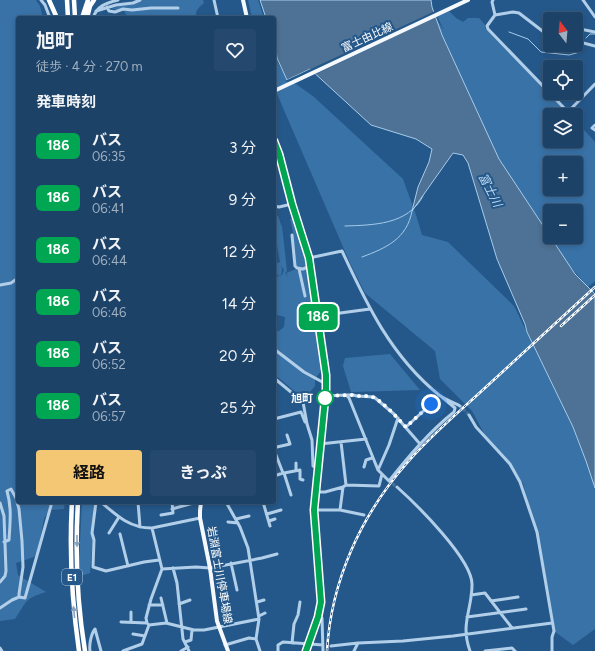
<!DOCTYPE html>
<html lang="ja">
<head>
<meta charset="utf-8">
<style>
  :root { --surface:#1c4268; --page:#25496e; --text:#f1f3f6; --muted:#a0b0c0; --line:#3a5b7c; --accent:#f4c775 }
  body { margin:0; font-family:Figtree,"Noto Sans JP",sans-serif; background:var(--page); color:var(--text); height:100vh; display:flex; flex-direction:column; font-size:15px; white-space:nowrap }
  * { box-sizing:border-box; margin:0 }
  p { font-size:13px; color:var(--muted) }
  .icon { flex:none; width:22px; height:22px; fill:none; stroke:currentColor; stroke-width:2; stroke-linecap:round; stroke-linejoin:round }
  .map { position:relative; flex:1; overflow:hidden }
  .drawer { position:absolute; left:16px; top:16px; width:260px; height:488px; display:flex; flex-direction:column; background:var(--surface); border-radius:4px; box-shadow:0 2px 6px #0003,0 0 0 1px var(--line) }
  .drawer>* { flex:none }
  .badge { padding:0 8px; border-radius:6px; font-size:14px; line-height:26px }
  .needle { width:26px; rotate:344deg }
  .fabs { position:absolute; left:543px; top:12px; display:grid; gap:8px }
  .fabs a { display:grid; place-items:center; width:40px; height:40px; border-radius:4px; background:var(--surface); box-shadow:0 2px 6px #0003,0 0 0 1px var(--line); font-size:20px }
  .you { position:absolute; width:20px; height:20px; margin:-10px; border:3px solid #fff; border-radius:50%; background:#1a73e8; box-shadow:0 0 0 6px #1a73e833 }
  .map>.badge { position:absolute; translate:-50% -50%; box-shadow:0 0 0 2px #fff }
  h2 { padding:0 20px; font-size:15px; line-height:36px }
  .round { display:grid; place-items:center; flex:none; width:42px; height:42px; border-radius:4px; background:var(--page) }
  .summary { display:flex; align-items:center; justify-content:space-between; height:68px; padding:0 20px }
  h1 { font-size:19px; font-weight:700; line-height:30px }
  .cta { display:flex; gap:8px; margin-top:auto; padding:8px 20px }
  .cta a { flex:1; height:46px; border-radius:4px; background:var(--accent); color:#111; font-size:16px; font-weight:700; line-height:46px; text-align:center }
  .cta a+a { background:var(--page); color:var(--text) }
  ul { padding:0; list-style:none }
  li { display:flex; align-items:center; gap:12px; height:52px; padding:0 20px }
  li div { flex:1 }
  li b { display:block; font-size:15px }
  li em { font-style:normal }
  li .badge { min-width:44px; font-weight:700; text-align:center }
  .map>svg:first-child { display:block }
  .green { fill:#3972a7; fill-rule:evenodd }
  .water { fill:#4e7295; stroke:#a6cbeb }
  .pier { fill:#25588a }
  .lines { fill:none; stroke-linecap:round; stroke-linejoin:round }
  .stream { stroke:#a6cbeb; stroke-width:1 }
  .minor-tunnel { stroke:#46719c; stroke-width:3; stroke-dasharray:3 1.5; stroke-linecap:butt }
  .minor { stroke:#b2cfea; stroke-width:3 }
  .major { stroke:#f5f9fe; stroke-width:4 }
  .highway { stroke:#fff; stroke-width:4.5 }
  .rail-casing { stroke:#fff; stroke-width:2.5 }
  .rail { stroke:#25588a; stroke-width:1; stroke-dasharray:3; stroke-linecap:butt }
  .oneway { fill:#87a3bf }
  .line-casing { stroke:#fff; stroke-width:9 }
  .line { stroke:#00a651; stroke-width:6 }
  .walk { stroke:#fff; stroke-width:4; stroke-dasharray:0 7.2 }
  .stop-dot { fill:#fff; stroke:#00a651; stroke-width:2 }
  .labels { text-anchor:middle; stroke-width:4; stroke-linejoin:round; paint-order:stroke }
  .shield { fill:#25588a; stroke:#becddc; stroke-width:1 }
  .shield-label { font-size:10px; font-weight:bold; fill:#fff }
  .street-label { font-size:11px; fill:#fff; stroke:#25588a }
  .stop-label { font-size:11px; font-weight:bold; fill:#fff; stroke:#25588a; text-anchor:end }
  .water-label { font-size:12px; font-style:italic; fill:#bdd9f1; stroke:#25588a }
</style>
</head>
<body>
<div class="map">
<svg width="595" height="651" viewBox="0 0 595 651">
  <rect width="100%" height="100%" fill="#25588a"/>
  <path class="green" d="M0,0H36L40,6L43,18H18V502H65L64,509L49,510L44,519L38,551L34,557L16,563L18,575L46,592C24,599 27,601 15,619L0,621Z
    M142,0H203L204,3C198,8 195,11 196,18H128L124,11L111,9C121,4 132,6 142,0Z
    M248,0H258L264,18H252Z
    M449,11L456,18L463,22L468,18H479L485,25V28L571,115H550V141H576V121L595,142V281L588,287L554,248L517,190L459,88L436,19L444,30L437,16ZM550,163H576V189H550ZM550,211H576V237H550Z
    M274,51L277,61L287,80L296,84L314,97L403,179L416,215L422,235L448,242L514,306L573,427L595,484V629L573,645L554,631L542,558L523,483L487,439L472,411L440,379L435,351L365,293L350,263L274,87Z
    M274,216H278L282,227L287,271L285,273L288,277L286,273L296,269L299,273L300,271L296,266L293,232L290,219L295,217L308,266L302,267L303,270L307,269L318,329L323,368L315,379V386L304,399L274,374V334L275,331H279L284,327L285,317L277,315L276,311L274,310V299H280H274V278L282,275L284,270L281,265L282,269L281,275L278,276L274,264L280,262L277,245L274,246Z
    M390,354L420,390L351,392L343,366L345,358Z
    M82,502H96L90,573L84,575L80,574L79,562Z"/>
  <path class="water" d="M260,0H431L432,7L442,35L499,159L575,274L595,294V488L586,461L573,427L527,332L525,324L497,259L468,163L463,155L453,153L412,211L418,187L429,162L432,149L416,139L371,125L310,69L287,80L277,58L276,48L274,41V18H266Z"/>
  <path class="pier" d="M435,11L437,16L337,64L314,75L309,71L288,82L285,81Z"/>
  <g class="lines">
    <path class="stream" d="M509,32L528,39L541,52L569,55L580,52
      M586,38L590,34H595
      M345,226C373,225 408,225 423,196
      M362,257C386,248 407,239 412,211"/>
    <path class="minor-tunnel" d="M460,406L469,415
      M389,481L397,487"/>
    <path class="minor" d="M41,0L45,5L50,18
      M214,0L218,18
      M493,0L492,2L495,15
      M583,0L595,17
      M107,7L109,11L115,12L123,9L132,10L151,8H178
      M96,11L116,5L133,3L140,0
      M93,18C97,6 106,3 118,0
      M576,31L580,29L595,32
      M550,34L545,33L519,13L513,12L495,15L487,26L488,29L568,112L595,84
      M576,41L595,46
      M595,125L592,128L595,130
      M274,206L279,207L292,204
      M292,235L295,266L297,268L303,269L310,266
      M309,258L342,251C367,305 391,356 439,395C445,399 454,403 460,406
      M299,269L305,296
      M0,285L11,283L18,278
      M318,316L370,309
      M274,349L304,372L326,384
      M274,378L303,402L307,424L312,440L313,466L318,469
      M346,395H353L357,396L374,397L394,414L420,444
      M325,396L346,395L349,398L378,470L389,481C409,456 429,432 454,412L455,408L442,397
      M469,415L476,427L510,464L520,482L537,532L554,631L552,637V651
      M274,419L301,412L305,422
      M406,427L431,404
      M341,442L346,485
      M320,444L366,439
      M274,446L277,447L290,444L287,435
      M274,450L283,473L274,476
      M296,463V470
      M364,467L366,460L372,458
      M378,470L389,445L398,418
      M283,473H284L291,495
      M284,473L300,470V479L303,480
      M397,487C416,504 473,560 472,585C472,610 460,624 470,651
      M315,492H325L343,487
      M96,502L92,533L94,540L93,567L106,571L144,562L159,560
      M101,502C117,516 130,528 152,528L200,518
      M138,502L140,527
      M226,502L240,527L248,548L259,619L256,639L260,651
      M263,502L270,526
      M0,503L4,516L6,571L5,576L0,582
      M172,509L197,502
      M314,510H340L364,515
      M340,510L343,487L346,485L379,486L382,474
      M267,514L281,510
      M161,515L173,513L172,502
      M236,519L249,516
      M269,521L275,519
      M228,522L238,523
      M152,528L162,569L151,599L146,618L147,623L149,625L166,623L194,630H204L259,619
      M109,533L119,517
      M120,534L128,566
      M4,542L9,540C10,523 12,508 7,491L11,489L16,498L19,509L22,541L23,567L19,594V597L25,598L52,502
      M231,563L237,590
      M173,568L177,583L183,639L189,651
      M162,569L196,567L210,568L262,558L277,554
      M471,595L485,593L512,628
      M161,598L167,623
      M491,601L518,597
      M257,602L264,600
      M179,604L190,600
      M149,605H163
      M0,608L12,600L19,597
      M259,616L265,613
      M318,617L322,618L323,651
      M467,617L526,609
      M121,622L147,623
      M131,622V612
      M133,634L145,636
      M185,642L191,640L192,630
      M292,643L294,624L298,615L300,602
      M225,645L249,638L256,639
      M331,646L358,643L403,641L453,636L552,623
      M0,648L2,651
      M90,651C89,645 91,634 95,629L101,651
      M123,651L142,644L149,625
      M181,651L188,647
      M278,651V645L283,642L323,645
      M354,651L358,643
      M485,651L512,648L515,651"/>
    <path class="major" d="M243,0L247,18
      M274,91L468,0
      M274,141L279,154L292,204L309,258L326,375L325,389L314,510L321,602L318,617L306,651
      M274,443V446
      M201,502L200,511V518L210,568L217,621L228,651"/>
    <path class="highway" d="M49,0L57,18
      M67,0L68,18
      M74,0L75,18
      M82,18L88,0
      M87,18L90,6L94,0
      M72,502C69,552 72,602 79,651
      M78,502C75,551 77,602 85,651"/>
    <defs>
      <path id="rail" d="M561,326L595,295
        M327,651C331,581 361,515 407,463C431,435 459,412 486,387C522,354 559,320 595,287"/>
    </defs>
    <use href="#rail" class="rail-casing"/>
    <use href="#rail" class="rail"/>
  </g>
  <defs><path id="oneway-solid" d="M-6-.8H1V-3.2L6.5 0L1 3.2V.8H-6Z"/></defs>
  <g class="oneway">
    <use href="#oneway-solid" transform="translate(77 541) rotate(90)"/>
    <use href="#oneway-solid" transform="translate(74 612) rotate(-96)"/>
  </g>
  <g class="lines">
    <defs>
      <path id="line" d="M274,141L279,154L292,204L309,258L326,375V389L314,510L321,602L318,617L306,651"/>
    </defs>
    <use href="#line" class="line-casing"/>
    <use href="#line" class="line"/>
    <path class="walk" d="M325,398V396L353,395C360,397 366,395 372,397C381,399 399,420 406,427L431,404"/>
  </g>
  <circle class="stop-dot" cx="325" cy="398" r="8"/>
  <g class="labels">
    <rect class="shield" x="62" y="569" width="20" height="16" rx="3"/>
    <g class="shield-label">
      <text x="72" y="581">E1</text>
    </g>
    <g class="street-label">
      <text transform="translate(367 37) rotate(-25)" y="4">富士由比線</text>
      <text transform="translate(220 575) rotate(80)" y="4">岩淵富士川停車場線</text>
    </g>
    <g class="stop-label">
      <text x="313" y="402">旭町</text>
    </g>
    <g class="water-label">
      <text transform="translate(490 190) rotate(63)" y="4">富士川</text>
    </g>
  </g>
</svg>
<div class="fabs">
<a><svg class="needle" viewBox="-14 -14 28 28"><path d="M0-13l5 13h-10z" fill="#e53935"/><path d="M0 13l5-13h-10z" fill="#a0b0c0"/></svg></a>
<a><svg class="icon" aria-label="locate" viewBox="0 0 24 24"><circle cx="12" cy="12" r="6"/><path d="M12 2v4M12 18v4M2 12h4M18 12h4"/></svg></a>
<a><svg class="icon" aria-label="layers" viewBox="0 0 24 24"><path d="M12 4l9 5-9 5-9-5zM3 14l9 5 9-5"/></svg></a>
<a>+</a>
<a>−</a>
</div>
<div class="you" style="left:431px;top:404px"></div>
<b class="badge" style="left:318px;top:317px;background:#00a651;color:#fff">186</b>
<section class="drawer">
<div class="summary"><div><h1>旭町</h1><p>徒歩 · 4 分 · 270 m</p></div><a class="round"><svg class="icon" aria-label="heart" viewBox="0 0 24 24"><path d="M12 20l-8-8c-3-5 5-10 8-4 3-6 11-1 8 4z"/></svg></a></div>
<h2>発車時刻</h2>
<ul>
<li><span class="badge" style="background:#00a651;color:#fff">186</span><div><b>バス</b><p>06:35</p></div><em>3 分</em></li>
<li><span class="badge" style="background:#00a651;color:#fff">186</span><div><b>バス</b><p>06:41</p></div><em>9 分</em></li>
<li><span class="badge" style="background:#00a651;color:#fff">186</span><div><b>バス</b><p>06:44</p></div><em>12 分</em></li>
<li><span class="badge" style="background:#00a651;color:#fff">186</span><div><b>バス</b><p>06:46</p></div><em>14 分</em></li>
<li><span class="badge" style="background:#00a651;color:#fff">186</span><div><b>バス</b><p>06:52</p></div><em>20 分</em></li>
<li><span class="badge" style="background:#00a651;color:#fff">186</span><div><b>バス</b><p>06:57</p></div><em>25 分</em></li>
</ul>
<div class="cta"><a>経路</a><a>きっぷ</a></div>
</section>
</div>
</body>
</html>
